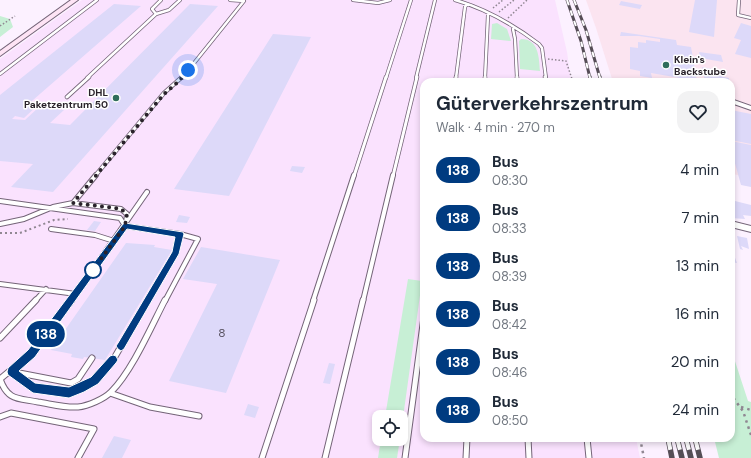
<!DOCTYPE html>
<html lang="en">
<head>
<meta charset="utf-8">
<style>
  :root { --surface:#fff; --page:#f2f2f3; --text:#1f2937; --muted:#747a83 }
  body { margin:0; font-family:"DM Sans",sans-serif; background:var(--page); color:var(--text); height:100vh; display:flex; flex-direction:column; font-size:15px; white-space:nowrap }
  * { box-sizing:border-box; margin:0 }
  p { font-size:13px; color:var(--muted) }
  .icon { flex:none; width:22px; height:22px; fill:none; stroke:currentColor; stroke-width:2; stroke-linecap:round; stroke-linejoin:round }
  .map { position:relative; flex:1; overflow:hidden }
  .sheet { position:absolute; left:420px; top:78px; width:315px; height:364px; display:flex; flex-direction:column; background:var(--surface); border-radius:12px; box-shadow:0 2px 6px #0003 }
  .sheet>* { flex:none }
  .badge { padding:0 8px; border-radius:13px; font-size:14px; line-height:26px }
  .fabs { position:absolute; left:372px; top:410px; display:grid; gap:8px }
  .fabs a { display:grid; place-items:center; width:36px; height:36px; border-radius:8px; background:var(--surface); box-shadow:0 2px 6px #0003; font-size:20px }
  .you { position:absolute; width:20px; height:20px; margin:-10px; border:3px solid #fff; border-radius:50%; background:#1a73e8; box-shadow:0 0 0 6px #1a73e833 }
  .map>.badge { position:absolute; translate:-50% -50%; box-shadow:0 0 0 2px #fff }
  .round { display:grid; place-items:center; flex:none; width:42px; height:42px; border-radius:12px; background:var(--page) }
  .headline { display:flex; align-items:center; justify-content:space-between; height:68px; padding:0 16px }
  h1 { font-size:19px; font-weight:700; line-height:30px }
  ul { padding:0; list-style:none }
  li { display:flex; align-items:center; gap:12px; height:48px; padding:0 16px }
  li div { flex:1 }
  li b { display:block; font-size:15px }
  li em { font-style:normal }
  li .badge { min-width:44px; font-weight:700; text-align:center }
  .map>svg:first-child { display:block }
  .commercial { fill:#fbe4f0 }
  .built { fill:#fae2fe; fill-rule:evenodd }
  .green { fill:#c7efd5 }
  .building { fill:#ddd9f9 }
  .lines { fill:none; stroke-linecap:round; stroke-linejoin:round }
  .service-far3-casing { stroke:#746478; stroke-width:4 }
  .service-far2-casing { stroke:#746478; stroke-width:4.5 }
  .service-far1-casing { stroke:#746478; stroke-width:6 }
  .service-casing { stroke:#746478; stroke-width:7 }
  .minor-casing { stroke:#746478; stroke-width:2 }
  .secondary-casing { stroke:#746478; stroke-width:2 }
  .path-far2 { stroke:#908792; stroke-width:1.5; stroke-dasharray:1.5 2; stroke-linecap:butt }
  .path-far1 { stroke:#908792; stroke-width:2; stroke-dasharray:2 3; stroke-linecap:butt }
  .path { stroke:#908792; stroke-width:2.5; stroke-dasharray:2.5 4; stroke-linecap:butt }
  .service-far3 { stroke:#fff; stroke-width:2.5 }
  .service-far2 { stroke:#fff; stroke-width:3 }
  .service-far1 { stroke:#fff; stroke-width:4 }
  .service { stroke:#fff; stroke-width:5 }
  .minor { fill:#fff; fill-rule:evenodd }
  .secondary { fill:#fee4f5; fill-rule:evenodd }
  .rail-far2-casing { stroke:#554d56; stroke-width:3 }
  .rail-far1-casing { stroke:#554d56; stroke-width:3.5 }
  .rail-casing { stroke:#554d56; stroke-width:5.5 }
  .rail-far2 { stroke:#fff; stroke-width:2; stroke-dasharray:5.5; stroke-linecap:butt }
  .rail-far1 { stroke:#fff; stroke-width:2.5; stroke-dasharray:7; stroke-linecap:butt }
  .rail { stroke:#fff; stroke-width:4; stroke-dasharray:12; stroke-linecap:butt }
  .line { fill:#003b80; stroke:#fff }
  .walk { stroke:#29222a; stroke-width:4; stroke-dasharray:0 7.2 }
  .poi-dot { fill:#2f6e5a; stroke:#fff; stroke-width:1.5 }
  .stop-dot { fill:#fff; stroke:#003b80; stroke-width:2 }
  .labels { text-anchor:middle; stroke-width:3; stroke-linejoin:round; paint-order:stroke }
  .far-poi-label { font-size:10px; font-weight:bold; fill:#29222a; stroke:#fff; text-anchor:start }
  .near-number-label { font-size:12px; fill:#56505e }
</style>
</head>
<body>
<div class="map">
<svg width="751" height="458" viewBox="0 0 751 458">
  <rect width="100%" height="100%" fill="#fcf1ff"/>
  <path class="commercial" d="M586,0H751V178L733,174L731,167V82H613L596,28Z"/>
  <path class="built" d="M82,0H555L567,52L571,82H424V438H636L640,458H0V59ZM379,417H401V439H379Z"/>
  <path class="green" d="M0,16L10,19L13,27L0,37Z
    M497,23L507,29L511,41L491,39L492,24Z
    M521,39C539,39 539,58 540,71L520,69L519,41Z
    M408,279L422,281L401,432V417H385Z
    M731,349L748,401L751,402V458H719L714,438H731Z
    M381,439H400L397,458H378Z"/>
  <path class="building" d="M695,0H717L714,37L689,32Z
    M621,1L626,2L642,5L640,9L619,5Z
    M114,4L141,6L25,107H27L33,103H40L24,118L15,116L12,119L25,120L39,107L64,110L50,123L70,125L190,4L218,6L53,192L11,187L33,164L0,161V95Z
    M741,23L751,26V58L735,54L741,40L734,38Z
    M621,32L676,40L677,45L691,47L697,81L651,73L652,78L640,76V71L630,69V47L638,48V42L646,43V40L660,42V39L639,36H620Z
    M273,34L311,37L229,196L174,189Z
    M699,52L721,55L723,62L700,58Z
    M702,67L718,70L720,76L729,78V82L711,78L709,81L705,82Z
    M731,110L751,114V144L731,140Z
    M731,141L751,145V187L741,185L731,149Z
    M292,166L305,167L302,173L290,171Z
    M731,200L751,205V216L743,215L745,219L731,218Z
    M179,215L190,217L187,223L176,222Z
    M94,221L101,222L95,231L87,230Z
    M737,236L747,238L749,249L741,246L743,250L740,249Z
    M126,243L155,245L154,247L172,250L105,360L84,357L83,359L71,357L72,354L51,350Z
    M201,247L280,260L226,393L169,381L217,284L183,279Z
    M731,247L737,263L731,262Z
    M329,363L335,364L330,384L323,383Z
    M248,404L259,407L255,418L244,415Z
    M114,436L131,440L122,458H102Z"/>
  <g class="lines">
    <defs>
      <path id="service-far3" d="M353,0L378,3L390,0
        M455,0C484,8 515,26 539,44L542,48L546,78
        M739,0L738,15L751,18
        M156,14L152,9L161,0
        M513,29L515,39L517,78
        M0,74L97,0
        M87,78L156,14L169,10L180,0
        M182,78L244,1L230,0
        M386,78L411,0
        M416,78L435,0
        M456,78L465,7L467,4
        M485,78L488,15"/>
      <path id="service-far2" d="M517,77V82
        M545,77L546,82
        M455,82L456,77
        M485,82V77
        M67,97L89,77
        M95,176L164,93L182,77
        M354,176L386,77
        M393,176L417,77"/>
      <path id="service-far1" d="M0,201L120,218L125,226L180,234L198,239L165,301
        M73,203L96,175
        M0,224L24,219L53,207L73,203L121,209L127,214L126,224
        M51,229L95,235L114,241
        M0,284L76,294
        M35,301L46,289
        M71,301L147,192
        M148,301L176,252L180,234
        M313,301L354,175
        M363,301L393,175"/>
      <path id="service" d="M0,338L36,300
        M12,372L33,388L69,393L80,389L94,380L113,360L148,300
        M14,372L71,383L78,379L92,358
        M0,379C8,401 18,398 38,402C51,404 65,408 78,407C88,406 104,399 111,392C132,371 151,327 165,300
        M0,379L29,355L72,300
        M110,393L150,407L199,416
        M0,417L11,413L94,429L78,458
        M528,438L529,458
        M587,438L589,458
        M262,458L314,300
        M325,458L363,300
        M405,458L424,317
        M466,458L467,438"/>
      <path id="minor" d="M731,99L751,106V110L731,103Z
        M731,221L751,226V232L731,227Z"/>
      <path id="secondary" d="M71,0H78L0,56V51Z"/>
    </defs>
    <use href="#service-far3" class="service-far3-casing"/>
    <use href="#service-far2" class="service-far2-casing"/>
    <use href="#service-far1" class="service-far1-casing"/>
    <use href="#service" class="service-casing"/>
    <use href="#minor" class="minor-casing"/>
    <use href="#secondary" class="secondary-casing"/>
    <path class="path-far2" d="M493,8L503,0
      M499,12L514,0
      M508,18L527,0
      M0,26L15,16
      M548,59L566,61L573,82"/>
    <path class="path-far1" d="M0,233H20L54,220L68,219"/>
    <path class="path" d="M731,392L732,396L743,411L751,435
      M741,407L751,410
      M640,438L644,458"/>
    <use href="#service-far3" class="service-far3"/>
    <use href="#service-far2" class="service-far2"/>
    <use href="#service-far1" class="service-far1"/>
    <use href="#service" class="service"/>
    <use href="#minor" class="minor"/>
    <use href="#secondary" class="secondary"/>
    <defs>
      <path id="rail-far2" d="M567,0L581,41L590,78
        M574,0L586,30L600,78"/>
      <path id="rail-far1" d="M590,77L591,82
        M600,77L601,82"/>
      <path id="rail" d="M668,438L672,458
        M677,438L682,458
        M686,438L691,458
        M695,438L700,458"/>
    </defs>
    <use href="#rail-far2" class="rail-far2-casing"/>
    <use href="#rail-far1" class="rail-far1-casing"/>
    <use href="#rail" class="rail-casing"/>
    <use href="#rail-far2" class="rail-far2"/>
    <use href="#rail-far1" class="rail-far1"/>
    <use href="#rail" class="rail"/>
  </g>
  <path class="line" d="M125,223L183,232L184,234L179,254L124,349L121,351L118,349L116,346L118,343L172,252L175,237L127,229L35,357L19,371L35,383L69,387L91,377L110,356L113,355L116,356L118,360L116,363L98,384L84,392L69,398L33,393L8,375L7,372L8,368L28,350L123,224Z"/>
  <g class="lines">
    <path class="walk" d="M93,270L125,226L127,214L121,209L115,208L73,203L164,94L179,81L188,70"/>
  </g>
  <g class="poi-dot">
    <circle cx="666" cy="65" r="4"/>
    <circle cx="116" cy="98" r="4"/>
  </g>
  <circle class="stop-dot" cx="93" cy="270" r="8"/>
  <g class="labels">
    <g class="far-poi-label">
      <text x="674" y="63">Klein's<tspan x="674" dy="12">Backstube</tspan></text>
      <text x="108" y="96" text-anchor="end">DHL<tspan x="108" dy="12">Paketzentrum 50</tspan></text>
    </g>
    <g class="near-number-label">
      <text x="222" y="337">8</text>
    </g>
  </g>
</svg>
<div class="fabs">
<a><svg class="icon" aria-label="locate" viewBox="0 0 24 24"><circle cx="12" cy="12" r="6"/><path d="M12 2v4M12 18v4M2 12h4M18 12h4"/></svg></a>
</div>
<div class="you" style="left:188px;top:70px"></div>
<b class="badge" style="left:46px;top:334px;background:#003b80;color:#fff">138</b>
<section class="sheet">
<div class="headline"><div><h1>Güterverkehrszentrum</h1><p>Walk · 4 min · 270 m</p></div><a class="round"><svg class="icon" aria-label="heart" viewBox="0 0 24 24"><path d="M12 20l-8-8c-3-5 5-10 8-4 3-6 11-1 8 4z"/></svg></a></div>
<ul>
<li><span class="badge" style="background:#003b80;color:#fff">138</span><div><b>Bus</b><p>08:30</p></div><em>4 min</em></li>
<li><span class="badge" style="background:#003b80;color:#fff">138</span><div><b>Bus</b><p>08:33</p></div><em>7 min</em></li>
<li><span class="badge" style="background:#003b80;color:#fff">138</span><div><b>Bus</b><p>08:39</p></div><em>13 min</em></li>
<li><span class="badge" style="background:#003b80;color:#fff">138</span><div><b>Bus</b><p>08:42</p></div><em>16 min</em></li>
<li><span class="badge" style="background:#003b80;color:#fff">138</span><div><b>Bus</b><p>08:46</p></div><em>20 min</em></li>
<li><span class="badge" style="background:#003b80;color:#fff">138</span><div><b>Bus</b><p>08:50</p></div><em>24 min</em></li>
</ul>
</section>
</div>
</body>
</html>
